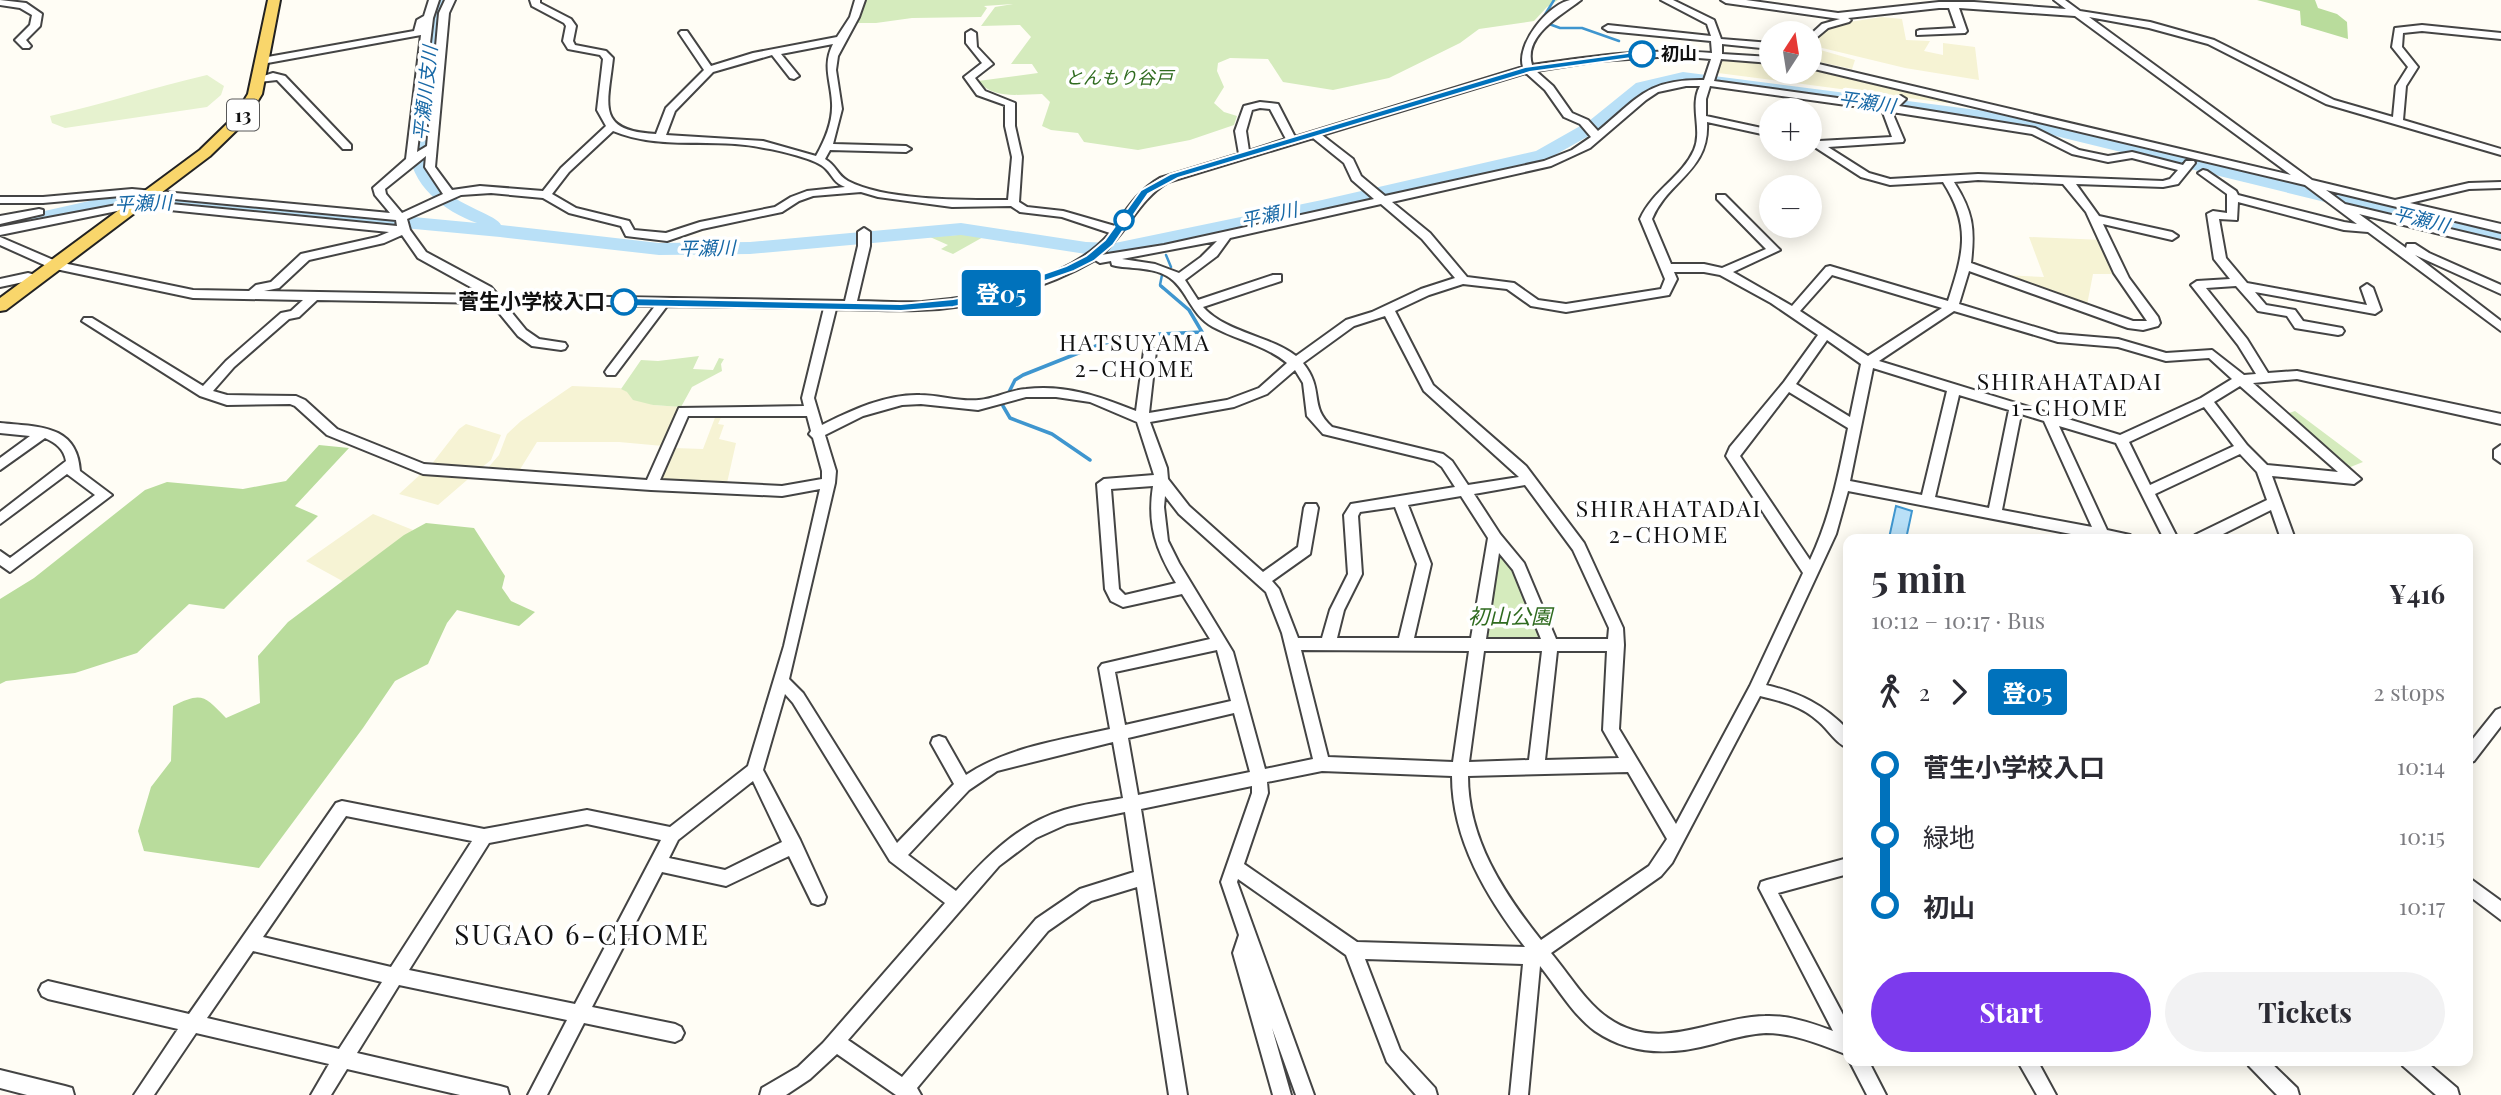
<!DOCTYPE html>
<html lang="en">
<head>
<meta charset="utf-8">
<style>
  :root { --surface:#fff; --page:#f2f2f3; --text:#2b2b33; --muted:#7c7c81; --accent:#7c3aed }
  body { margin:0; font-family:"Playfair Display","Noto Sans JP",serif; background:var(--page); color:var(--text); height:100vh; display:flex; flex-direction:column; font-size:26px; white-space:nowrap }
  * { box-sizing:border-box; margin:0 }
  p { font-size:23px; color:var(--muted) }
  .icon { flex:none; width:38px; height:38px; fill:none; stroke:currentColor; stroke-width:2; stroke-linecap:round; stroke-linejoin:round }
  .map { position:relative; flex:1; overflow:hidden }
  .sheet { position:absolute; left:1843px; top:534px; width:630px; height:532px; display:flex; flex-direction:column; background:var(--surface); border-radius:14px; box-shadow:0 4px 18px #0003 }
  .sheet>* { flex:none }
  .badge { padding:0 14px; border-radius:5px; font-size:24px; line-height:46px }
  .needle { width:46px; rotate:12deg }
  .tools { position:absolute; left:1759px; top:21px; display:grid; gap:14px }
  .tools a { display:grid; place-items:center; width:63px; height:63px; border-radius:50%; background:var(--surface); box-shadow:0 4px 18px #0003; font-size:35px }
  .map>.badge { position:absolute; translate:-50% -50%; box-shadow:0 0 0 4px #fff }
  .legs { display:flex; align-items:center; gap:10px; height:77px; padding:0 28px; font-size:23px }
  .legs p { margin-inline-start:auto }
  .headline { display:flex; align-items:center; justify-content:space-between; height:119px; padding:0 28px }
  h1 { font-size:38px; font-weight:700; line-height:52px }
  .action { display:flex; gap:14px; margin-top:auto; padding:14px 28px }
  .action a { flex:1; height:80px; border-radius:42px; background:var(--accent); color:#fff; font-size:28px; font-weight:700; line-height:80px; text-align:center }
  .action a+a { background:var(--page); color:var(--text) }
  ul { padding:0 28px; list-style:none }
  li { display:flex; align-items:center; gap:24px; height:70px; font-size:26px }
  li i { display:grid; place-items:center; width:10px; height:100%; margin:0 9px; background:currentColor }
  li i::after { content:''; width:18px; height:18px; margin:-9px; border:5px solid; border-radius:50%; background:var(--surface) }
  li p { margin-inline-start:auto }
  li:first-child i { background:linear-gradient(#0000 50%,currentColor 0) }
  li:last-child i { background:linear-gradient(currentColor 50%,#0000 0) }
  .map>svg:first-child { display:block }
  .farmland { fill:#f6f3d4 }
  .green { fill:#d5ebbd }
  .forest { fill:#b9dc9c }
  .pitch { fill:#e6f2cf }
  .water { fill:#b9e0f7; stroke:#3f96cf; stroke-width:2 }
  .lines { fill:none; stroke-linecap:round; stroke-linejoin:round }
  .stream-far1 { stroke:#3f96cf; stroke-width:2.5 }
  .stream { stroke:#3f96cf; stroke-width:3.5 }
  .river { fill:#b9e0f7; fill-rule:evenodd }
  .minor-casing { stroke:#444; stroke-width:4 }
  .major-casing { stroke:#222; stroke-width:4 }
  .minor { fill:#fff; fill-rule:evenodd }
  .major { fill:#f9d66b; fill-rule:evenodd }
  .line-1 { fill:#0072bc; stroke:#fff; stroke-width:2 }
  .stop-1-dot { fill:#fff; stroke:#0072bc; stroke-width:3.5 }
  .labels { text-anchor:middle; stroke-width:7; stroke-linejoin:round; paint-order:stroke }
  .far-stop-label { font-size:18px; font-weight:bold; fill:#111; stroke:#fff; text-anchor:start }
  .far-park-label { font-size:18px; font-style:italic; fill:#2f6b1f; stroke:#fff }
  .far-water-label { font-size:19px; font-style:italic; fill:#1768a6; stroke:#fff }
  .shield { fill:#fff; stroke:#585858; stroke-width:2 }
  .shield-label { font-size:19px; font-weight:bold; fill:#111 }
  .stop-label { font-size:21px; font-weight:bold; fill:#111; stroke:#fff; text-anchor:end }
  .park-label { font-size:21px; font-style:italic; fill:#2f6b1f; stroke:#fff }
  .neighbourhood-label { font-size:23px; letter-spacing:2px; fill:#111; stroke:#fff }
  .near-neighbourhood-label { font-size:28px; letter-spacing:2px; fill:#111; stroke:#fff }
</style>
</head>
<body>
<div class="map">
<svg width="2501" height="1095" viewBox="0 0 2501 1095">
  <rect width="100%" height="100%" fill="#fffdf5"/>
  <path class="farmland" d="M1882,17L1902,19L1906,40L1930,41L1924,51L1943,55V43L1975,47L1979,80L1905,68L1810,45L1822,29L1849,22Z
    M1810,47L1855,60L1852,69L1810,60Z
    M1721,59L1771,64V72H1810V69L1834,73L1948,100L1947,103L1718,73Z
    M2029,237L2103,240L2115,274H2093L2087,305L2003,275L2044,277Z
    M572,386L620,388L653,405L681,407L663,446L619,442H537L519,471L487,469L499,455L507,434L521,421Z
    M716,415H722L718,424L724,425L719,439L736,443L727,483H662L660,479L674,448L703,449Z
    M466,424L501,435L491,460L481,468L431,465L459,429Z
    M423,472L474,474L438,505L399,494Z
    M373,514L413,530L346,583L306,561Z"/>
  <path class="green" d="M864,0H1558L1547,7L1534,21L1479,29L1460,43L1389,78L1333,90L1283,82L1268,59L1230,58L1218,63L1217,71L1224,87L1214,103L1224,112L1237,116L1234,125L1190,140L1138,150L1084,142L1078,133L1051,130L1042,126L1050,102L1042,94C1019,94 994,100 978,81L1038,73L1032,64H1011L1031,37L1020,25L981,26L995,7L1013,4L984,6L987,8L981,17L912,18L876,23H858Z
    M971,234L985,236L953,254L941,249L948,245L930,237Z
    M699,356L693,369L713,370L719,358L724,359L721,364L722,371L692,387L681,407L653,405L633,400L627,392L621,389L641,360L658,361Z
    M2295,411L2363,462L2348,468L2286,414Z
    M1498,553H1503L1517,574L1542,636L1537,639H1488L1485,636Z"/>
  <path class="forest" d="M2257,0H2315L2318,8L2337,14L2347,22L2348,39L2301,25L2300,11Z
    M319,445L349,448L295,506L318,516L224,609L189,604L137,653L75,673L6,681L0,684V599L34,578L145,490L167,482L243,489L286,481Z
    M426,523L474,528L505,576L502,588L511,601L535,612L519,626L457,610L447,623L428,664L395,681L363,728L259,868L144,851L138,831L151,787L171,761L173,706C202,691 205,696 226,718L260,703L258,656L288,622L404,535Z"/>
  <path class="pitch" d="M207,75L224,86L221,95L207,107L65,128L52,123L50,116C104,104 155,87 207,75Z"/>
  <path class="water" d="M1896,506L1912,511L1906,539L1889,538Z"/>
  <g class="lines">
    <path class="stream-far1" d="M1554,0L1541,21L1560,28H1582L1619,41
      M1156,240L1159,245
      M1166,255L1171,267
      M1162,275L1160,285L1163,288"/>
    <path class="stream" d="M1008,394L1015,380L1023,375L1101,344L1139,335L1202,332L1189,310L1161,286
      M1003,406L1010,418L1052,434L1090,460"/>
    <path class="river" d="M432,0H448L441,22L426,146C430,162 435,179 446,191C459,205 498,216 501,225L659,243L750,242L961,223L1086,242L1115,243L1322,200L1536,151L1589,121L1636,83L1683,72L1985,111L2027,119L2501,233V245L2027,129L1985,121L1683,82L1647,90L1601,129L1548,159L1322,212L1115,255L1086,254L961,235L750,254L659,255L500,237L158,205L98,211L0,233V221L98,199L158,193L477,223C444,212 407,183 409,143C410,124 414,104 417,84C421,56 423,28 432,0Z"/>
    <defs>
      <path id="minor" d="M0,0L26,3L42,14L40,26L26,40L31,46L29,48H23L15,40L30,25L32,15L20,8L0,5Z
        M429,0H439L433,18L417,152L427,146L439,13L445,0H455L449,13L435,167L452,190L480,186L543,191L561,168L606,126L597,110L603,59L600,55L568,49L563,41L566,26L564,23L532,6L530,0H540V3L571,19L576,26L573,41L575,45L606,51L613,58C608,105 595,131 656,134L666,108L704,70L679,33L681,31H687L711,66L753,53L837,37L850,17L855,0H865L859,17L838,56L836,70L842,109L833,144L906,146L911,149L906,152L830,150L825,159C836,165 837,175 848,181C886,201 965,200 1008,200L1012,157L1005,126V105L977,95L964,77L982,63L966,43V33L971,30L976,33L977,47L993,64L975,78L985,91L1015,103V126L1022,157L1019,202L1027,207L1063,211L1115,226C1128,207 1139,190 1160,178L1239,154L1235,131L1244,106L1260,102L1278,104L1295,137L1523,67C1516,45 1547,5 1570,0C1573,0 1577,0 1581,0C1562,15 1523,35 1532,65C1592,56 1651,48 1712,53L1711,41L1608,31L1603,28L1608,25L1711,36L1707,24L1661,0H1673L1714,20L1721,39L1771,43V49L1722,44V54L1771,57V63L1721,59L1714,81L1888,105L1901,96L1906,99L1899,106L2035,128L2079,150L2108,156L2132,152L2183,165L2186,161H2194L2195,163L2178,184L2163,187L2076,184L2099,216L2172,232L2178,236L2172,240L2103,224L2129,278L2158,317L2160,323L2158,326L2143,330L2128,328L1969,271L1959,304L2058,334L2118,339L2166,353L2212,350L2244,375L2256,374L2238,345L2191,285L2197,281L2230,279L2214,259L2207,214L2213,211L2227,213V194L2198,173L2203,170L2207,171L2236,191L2238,195L2344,222L2357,224L2305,185L1810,68V62L2291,175L2075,16L1959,8L1967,31L1965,33L1917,35V31L1920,30L1956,28L1949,8H1939L1848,18L1851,20L1849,22L1828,28L1810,43V35L1822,24L1840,19L1726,3L1721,0H1746L1838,13L1939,2H1974L2066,9L2054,0H2065L2080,11L2150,22L2214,40L2334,100L2393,117L2396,86L2408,67L2392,47L2395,28L2422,25L2501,33V39L2422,31L2403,33L2402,47L2418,67L2406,86L2403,120L2501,149V155L2326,104L2208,44L2149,28L2089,17L2312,180L2395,200L2469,183L2501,182V188L2469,189L2410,203L2501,224V232L2326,190L2345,204L2501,241V249L2359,214L2406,248L2407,244H2415L2429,253L2501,285V294L2415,255L2501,321V331L2368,232L2344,230L2238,202L2237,220L2219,219L2226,258L2247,283L2367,305L2361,288L2367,284L2373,288L2381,310L2375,314L2255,292L2266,305L2295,310L2303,321L2342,328L2344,331L2342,334L2338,335L2295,328L2287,316L2258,311L2236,286L2206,288L2247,339L2268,373L2297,371L2501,414V424L2297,379L2253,383L2361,479L2354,484L2272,476L2295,539H2281L2271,510L2213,539H2193L2195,535L2267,500L2257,472L2240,454L2155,494L2178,539H2164L2116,443L2059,426L2107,530L2130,535L2132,539H2097L1848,491L1836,534L1766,685C1800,693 1824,705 1848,730V748C1836,744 1828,729 1818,721C1801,706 1781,701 1760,696L1672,863L1661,876L1551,953C1569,974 1585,1002 1608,1018C1659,1054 1711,1017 1765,1016C1788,1015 1811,1023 1833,1031L1759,888L1761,882L1767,880L1848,858V874L1778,893L1848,1024V1055C1822,1045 1794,1033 1766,1033C1748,1034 1730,1039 1713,1044C1673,1055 1631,1056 1595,1031C1573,1015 1557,987 1540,966L1528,1095H1510L1523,964L1365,959L1400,1050L1435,1088L1437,1095H1416L1387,1062L1346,955L1238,879L1237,882L1314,1095H1296L1272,1028L1291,1095H1273L1233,953L1239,935L1221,882L1252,793V786L1141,809L1187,1095H1169L1137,887L1091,901L1048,931L917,1088L921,1095H896L837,1054L810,1079L786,1095H760L762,1088L798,1067L823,1043L945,903L890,861L793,703L785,694L763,770L800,840L826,897L824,903L818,905L812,903L789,856L726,886L662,872L592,1007L675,1024L681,1027L684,1033L681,1039L675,1042L584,1023L547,1095H528L567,1020L399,985L357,1053L500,1086L507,1088L509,1095H460L347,1069L331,1095H311L329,1064L196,1033L154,1095H134L178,1029L48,999L42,996L39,990L42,984L48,981L189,1014L336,803L342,801L484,829L587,810L670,827L748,766L784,646L820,489L782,496L651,490L423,474L327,435L295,406L290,404L227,405L200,396L82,321L84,318H92L203,386L226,361L281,313L291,311L303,300L193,298L51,268L0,245V237L58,262L193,290L249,291L256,285L271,282L301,254L377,237L389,232L150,208L122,210L0,235V227L122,204L150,202L397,226L396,220L132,195L43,203H0V197H43L132,189L390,213L375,195L373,188L406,159L421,35L262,64L257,61L262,58L414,31L417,20L424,16ZM833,44C822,66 831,81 832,103C833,122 825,140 816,156L763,141L666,135L675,111L713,72L772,55L790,78L794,79L799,76L781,54ZM1673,56L1711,59L1704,80C1647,79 1638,98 1598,131L1588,120L1572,113L1553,86L1536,71L1598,61ZM1526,73L1545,90L1564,117L1580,124L1591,137L1572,150L1544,161L1385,196L1361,176L1353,159L1322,135ZM1686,86H1700C1689,106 1703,130 1694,150C1682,177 1653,190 1640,219L1665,279L1661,289L1566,304L1538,300L1514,283L1467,277L1430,233L1392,202L1551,166L1590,148L1646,100L1658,92ZM1710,86L1882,110L1892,137L1819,141L1810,137V144L1861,177L1890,185L1943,182C1972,227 1963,254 1948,301L1830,266L1826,267L1792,306L1733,272L1780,250L1725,195H1717V199L1766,249L1722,268L1704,264H1671L1652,219C1668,180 1710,171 1707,122L1771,136V130L1706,116V99ZM1260,108L1270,109L1286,139L1249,151L1246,131L1252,110ZM1892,112L2032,134L2072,154L2108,162L2132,158L2178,170L2170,179L2163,181L1978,174L1890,179L1869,173L1828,147L1903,142L1904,140ZM613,131C660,151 714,137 764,148C777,150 818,159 826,169C833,176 834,183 845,187L807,191L791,197L775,207L700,222L666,233L634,230L629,221L576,208L552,194L569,172ZM1313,138L1344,163L1352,180L1374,199L1164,245L1101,255C1127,233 1138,200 1168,182ZM426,156L425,167L443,194L402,213L386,194L385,189ZM1978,180L2063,184L2086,212L2114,273L2147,321H2133L1971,263C1975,228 1973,212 1954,182ZM861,192L878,197L952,207L1011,206L1020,212L1062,217L1110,233C1070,281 982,297 922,302C901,303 879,301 857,301L870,246V232L864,228L858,232V246L845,301L498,295L491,287L426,252L410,230L407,219L461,195L491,193L543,198L569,213L621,226L626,236L667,241L702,229L782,212L799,201L813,196ZM1381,204L1422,239L1455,278L1421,289L1372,312L1346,320L1296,356C1268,335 1227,333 1203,307L1281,281V275H1273L1198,300L1185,280L1217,256L1230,238ZM402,235L418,258L485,295L264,291L279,288L309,260L384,243ZM1217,241L1201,257L1179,273L1155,264L1122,259ZM1095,260L1100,263L1111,261L1112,265L1116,266C1133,269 1155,267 1170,278C1188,291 1190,314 1213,327C1237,340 1265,345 1287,363L1259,388L1227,400L1149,413L1156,351L1150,347L1144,351L1136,411C1101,397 1066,384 1026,389C1010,390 995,399 979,400C960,402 939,395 920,395C886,394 852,410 822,425L814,398L836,309C863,309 891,311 918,310C976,309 1045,289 1095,260ZM1674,272H1704L1720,275L1771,303L1818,335L1784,382L1730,447L1726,456L1803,573L1750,686L1676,824L1619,729L1624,645L1623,628L1584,543L1526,466L1433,385L1395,311L1429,295L1463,284L1507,289L1531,306L1566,312L1669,295L1677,279ZM1832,275L1942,308L1868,356L1800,311ZM317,300L491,303L518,336L532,346L561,350L565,349L567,346L565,343L539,339L526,330L504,303L655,306L607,369L605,372L607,375H615L667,306L824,308L802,398L804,406L679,408L647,480L424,464L337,429L305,400L296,396L227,395L213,391L234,367L289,319L299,317ZM1954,311L2058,342L2118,347L2166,361L2209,358L2232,379L2201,398L2120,435L1879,361ZM1385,316L1424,391L1519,477L1468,485L1452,461L1443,454L1332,427C1308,406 1325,390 1303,363L1354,326ZM1827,340L1861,364L1850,417L1796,384ZM1873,368L1947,391L1922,495L1850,481ZM1295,370L1303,383L1307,416L1323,434L1434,461L1442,467L1455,487L1351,504L1344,515L1348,574L1330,610L1322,638H1298L1279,589L1272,581L1310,554L1318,508L1316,504H1306L1304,508L1298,547L1263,572L1189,506L1168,479L1167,468L1150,422L1234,407L1267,394ZM2240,386L2338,472L2267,465L2247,445L2214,402ZM1789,392L1848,428C1839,473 1830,518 1810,560L1740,456ZM1959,395L2009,410L1989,508L1935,497ZM1026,397H1056L1090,402L1137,422L1154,475L1104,479L1097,484L1105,589L1111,601L1123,607L1182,594L1210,639L1102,664L1099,668L1110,729C1061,740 1008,747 966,775L945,738L939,736L933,738L931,743L954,784L897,843L803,693L789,679L835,483L836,471L825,435L863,416L902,405L921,404L978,410ZM2204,407L2234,446L2150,485L2129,442ZM2021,414L2044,421L2092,527L2002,510ZM688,416H807L811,431L809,434L813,438L822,471V479L782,486L660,480ZM1525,485L1573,550L1609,628L1608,639H1556L1524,563L1500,534L1474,494ZM1153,486C1147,525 1156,550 1176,583L1125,595L1119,589L1111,489ZM1165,496L1179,514L1266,592L1282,633L1313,759L1265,769L1233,652L1179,563L1168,541L1164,507ZM1461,496L1488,538L1471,638H1414L1431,564L1408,505ZM1395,507L1417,564L1399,638H1337L1344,610L1362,574L1358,516L1360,512ZM1499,553L1513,570L1541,639H1486ZM1217,650L1231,701L1125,725L1115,672ZM1301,650L1469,651L1453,762L1328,757ZM1484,651H1542L1529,760L1469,762ZM1557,651H1607L1603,730L1619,758L1545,760ZM1234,713L1250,772L1138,795L1128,738ZM1113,742L1123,798C1103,802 1083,804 1064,810C1018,824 986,857 956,891L908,855L969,790L997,771ZM1322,771L1452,776C1452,840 1487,898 1525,947L1357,942L1244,864L1268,793L1267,782ZM1628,772L1667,839L1649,866L1541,940C1503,892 1468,839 1468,776ZM753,781L782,842L725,870L669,858L678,840ZM1125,812L1134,872L1080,889L1036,919L902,1077L848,1040L999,866L1036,838L1067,824ZM346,816L472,841L391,967L263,937ZM587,824L661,840L575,1004L409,970L489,843ZM253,951L382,982L339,1049L207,1018Z
        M273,73L285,76L351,145V149H343L277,80L259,82L254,79Z
        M39,209L43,210V214L0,224V216Z
        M28,273L40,276L42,279L36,283L28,281L0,287V279Z
        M0,423C38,427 77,424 80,471L112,495L10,572L0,565V551L10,558L95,495L67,474L0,524V512L66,461C64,449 56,443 45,438L0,470V458L30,436L0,433Z
        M2501,445V463L2494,458V450Z
        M2501,708V726L2474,761L2468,763V745L2496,710Z
        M2468,877L2501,901V920L2468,895Z
        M1849,1060H1868L1886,1095H1867Z
        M2017,1060H2037L2056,1095H2037Z
        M2246,1060H2268L2297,1088L2299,1095H2277L2249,1066Z
        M2400,1060H2424L2457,1088L2459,1095H2436L2403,1066Z
        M0,1070L65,1086L72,1088L74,1095H27L0,1088Z"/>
      <path id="major" d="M268,0H280L262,94L245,122L210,156L6,310L0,311V298L200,150L234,117L248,94Z"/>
    </defs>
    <use href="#minor" class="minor-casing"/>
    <use href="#major" class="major-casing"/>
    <use href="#minor" class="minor"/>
    <use href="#major" class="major"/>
  </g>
  <path class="line-1" d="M1642,51L1647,54L1646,56L1530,72L1178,178L1148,194L1113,245L1094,261L1074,271L993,299L953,307L901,311L624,306L618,302L624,298L901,304L953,299L991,292L1066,266L1086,256L1105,240L1141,190L1170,174L1525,67Z"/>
  <g class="stop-1-dot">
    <circle cx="1642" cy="54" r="12"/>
    <circle cx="1124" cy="220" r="9"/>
    <circle cx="624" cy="302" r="12"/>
  </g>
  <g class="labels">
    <g class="far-stop-label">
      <text x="1661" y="60">初山</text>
    </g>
    <g class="far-park-label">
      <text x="1119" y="84">とんもり谷戸</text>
    </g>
    <g class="far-water-label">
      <text transform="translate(425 93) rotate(-84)" y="7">平瀬川支川</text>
      <text transform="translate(1867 102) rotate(8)" y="7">平瀬川</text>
      <text transform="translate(143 203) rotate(-2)" y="7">平瀬川</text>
      <text transform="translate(1269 215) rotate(-12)" y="7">平瀬川</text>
      <text transform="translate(2421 219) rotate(14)" y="7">平瀬川</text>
      <text transform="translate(707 248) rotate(-1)" y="7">平瀬川</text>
    </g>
    <rect class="shield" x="227" y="99.5" width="32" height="31" rx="5"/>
    <g class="shield-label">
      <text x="243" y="122">13</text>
    </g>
    <g class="stop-label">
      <text x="605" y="309">菅生小学校入口</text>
    </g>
    <g class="park-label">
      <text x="1510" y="624">初山公園</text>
    </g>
    <g class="neighbourhood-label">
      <text x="1135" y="351">HATSUYAMA<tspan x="1135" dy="26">2-CHOME</tspan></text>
      <text x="2070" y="390">SHIRAHATADAI<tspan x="2070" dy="26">1-CHOME</tspan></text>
      <text x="1669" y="517">SHIRAHATADAI<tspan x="1669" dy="26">2-CHOME</tspan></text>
    </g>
    <g class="near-neighbourhood-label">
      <text x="582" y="945">SUGAO 6-CHOME</text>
    </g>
  </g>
</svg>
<div class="tools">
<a><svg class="needle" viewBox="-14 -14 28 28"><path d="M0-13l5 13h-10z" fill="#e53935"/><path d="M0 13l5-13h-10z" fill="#7c7c81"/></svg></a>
<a>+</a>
<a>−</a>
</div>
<b class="badge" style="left:1001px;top:293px;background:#0072bc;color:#fff">登05</b>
<section class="sheet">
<div class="headline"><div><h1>5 min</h1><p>10:12 – 10:17 · Bus</p></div><b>¥416</b></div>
<div class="legs"><svg class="icon" aria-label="walk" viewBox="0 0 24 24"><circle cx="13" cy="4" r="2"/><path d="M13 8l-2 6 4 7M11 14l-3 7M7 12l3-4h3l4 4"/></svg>2<svg class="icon" aria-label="forward" viewBox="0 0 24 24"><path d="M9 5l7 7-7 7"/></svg><b class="badge" style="background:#0072bc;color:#fff">登05</b><p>2 stops</p></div>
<ul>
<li><i style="color:#0072bc"></i><b>菅生小学校入口</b><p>10:14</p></li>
<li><i style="color:#0072bc"></i><span>緑地</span><p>10:15</p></li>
<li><i style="color:#0072bc"></i><b>初山</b><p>10:17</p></li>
</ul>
<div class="action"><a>Start</a><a>Tickets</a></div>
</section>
</div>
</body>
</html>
